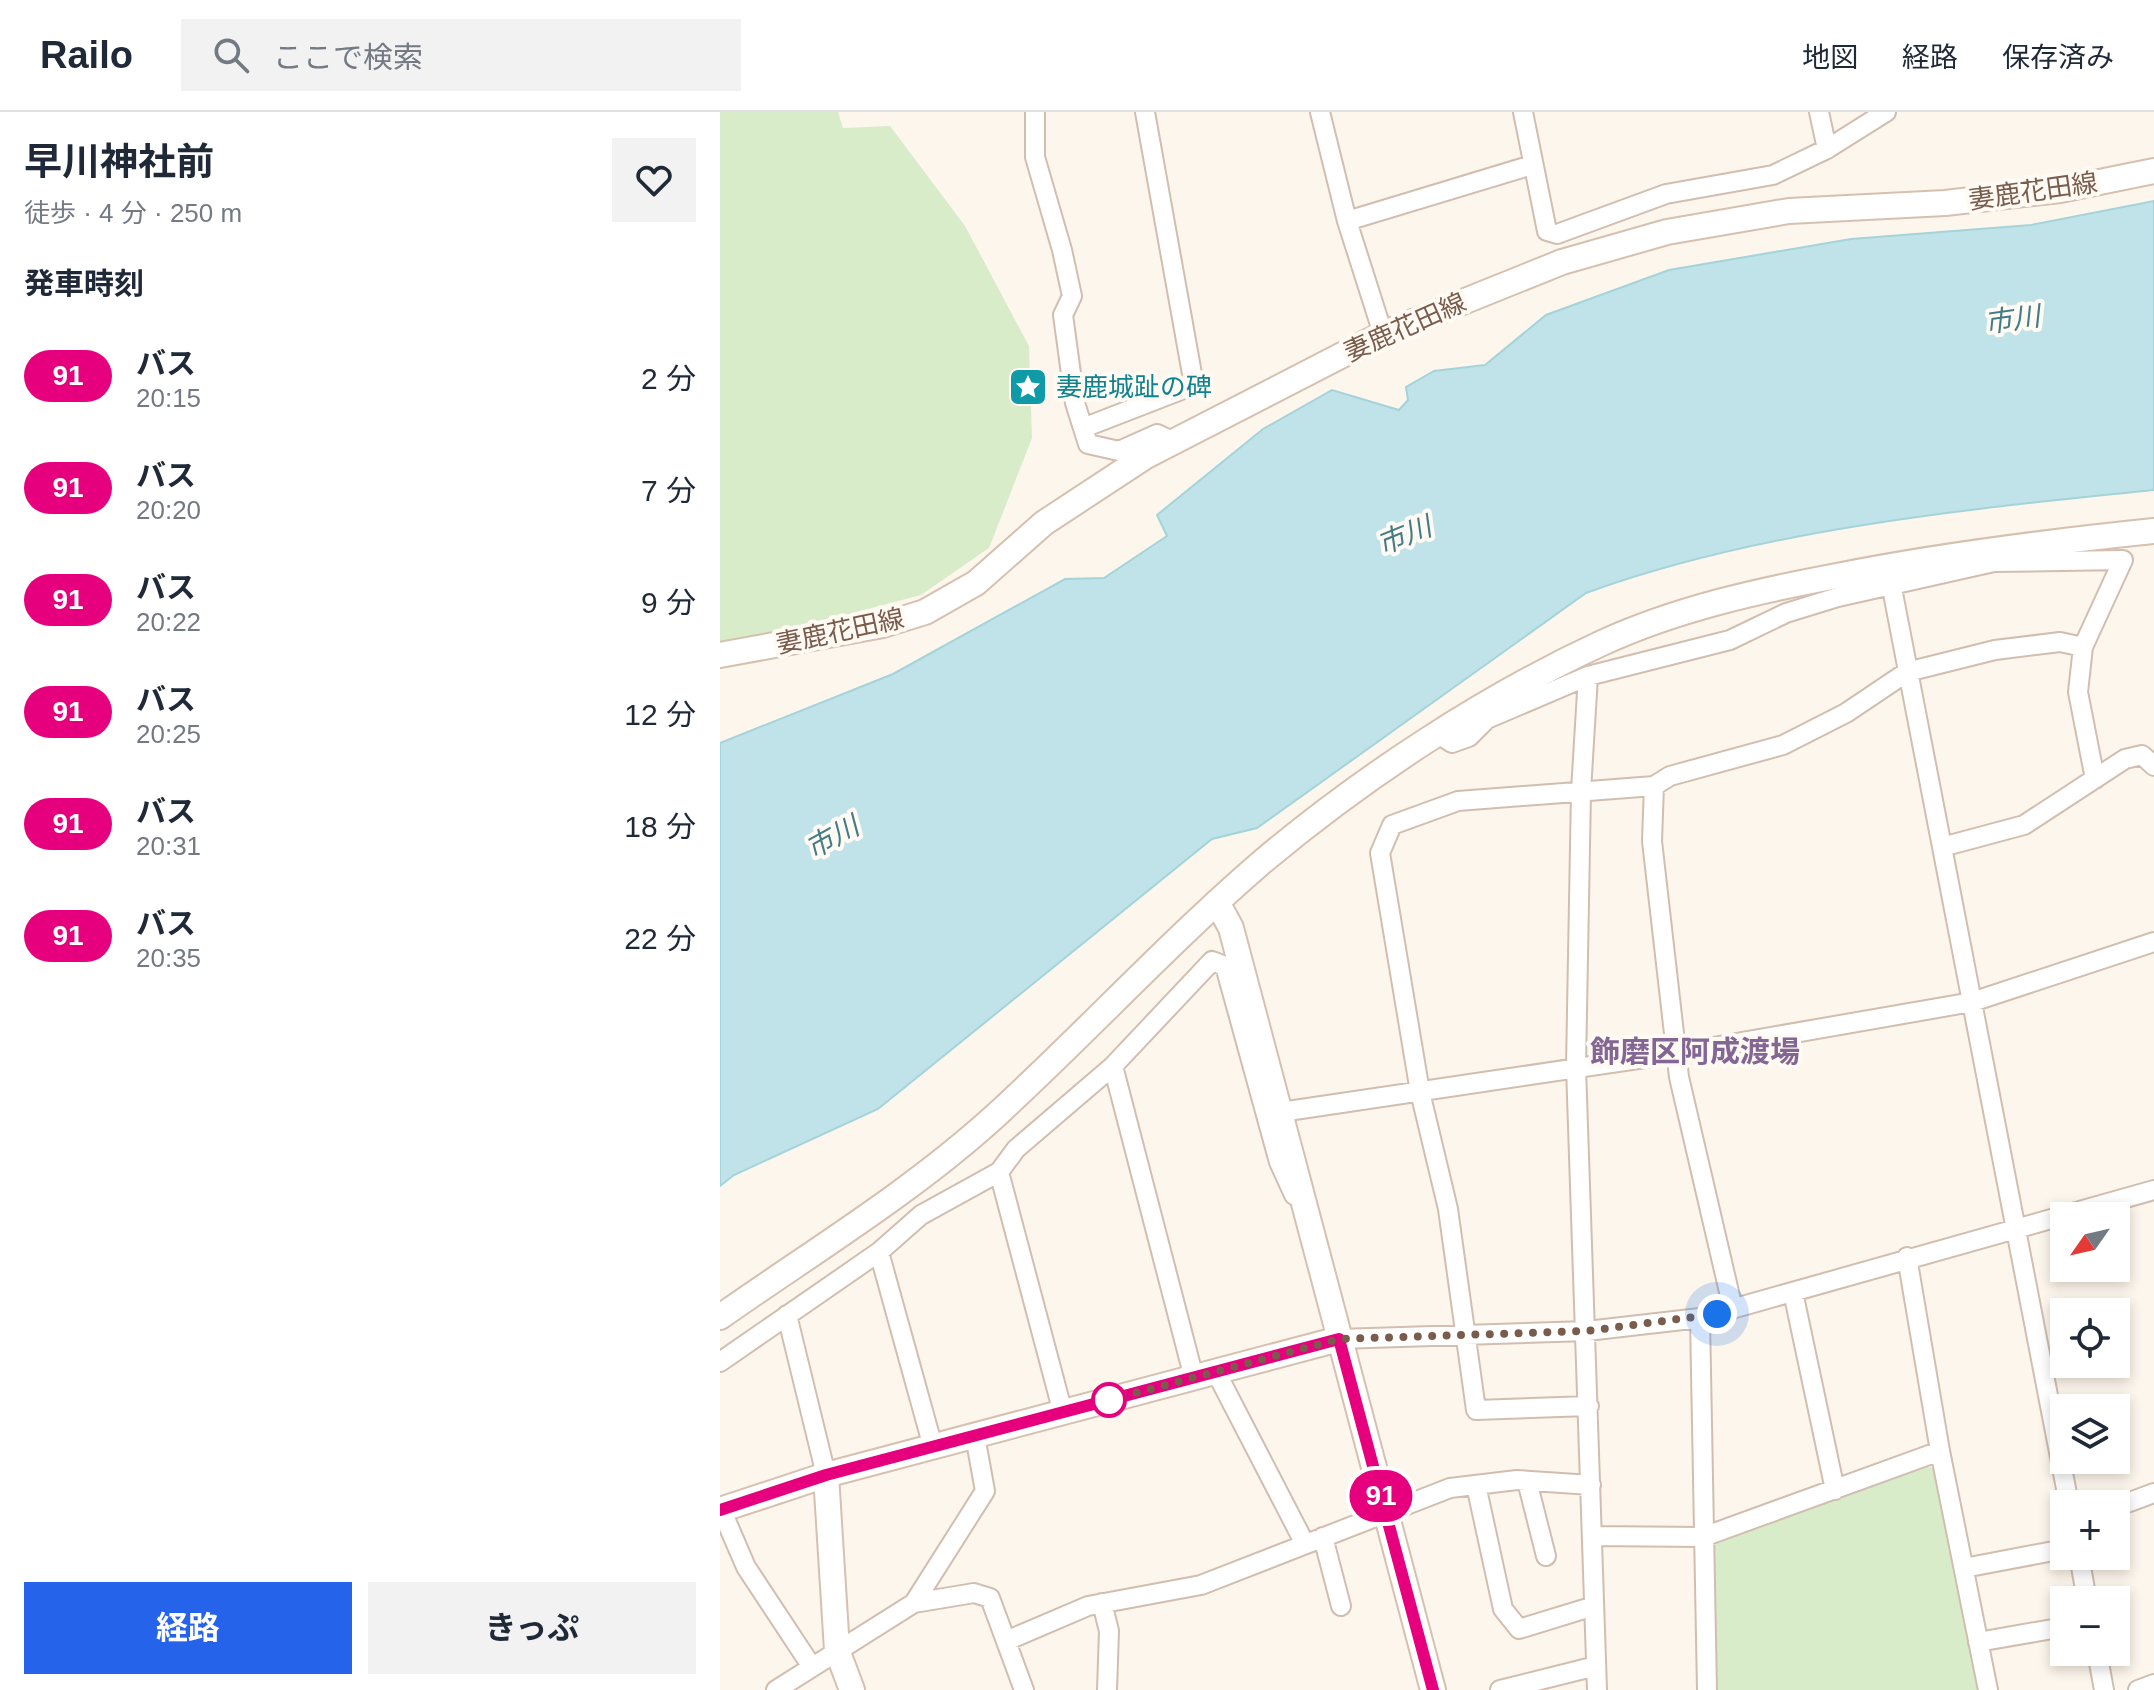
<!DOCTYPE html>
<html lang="ja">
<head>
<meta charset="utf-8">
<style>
  :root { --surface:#fff; --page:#f2f2f3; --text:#1f2937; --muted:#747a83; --line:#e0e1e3; --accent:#2563eb }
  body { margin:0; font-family:Helvetica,"Noto Sans JP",sans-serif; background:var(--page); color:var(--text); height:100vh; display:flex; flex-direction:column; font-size:30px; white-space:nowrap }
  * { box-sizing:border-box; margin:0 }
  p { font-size:26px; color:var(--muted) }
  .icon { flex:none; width:44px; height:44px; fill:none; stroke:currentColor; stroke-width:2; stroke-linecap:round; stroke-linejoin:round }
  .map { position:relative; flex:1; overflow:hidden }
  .sheet { display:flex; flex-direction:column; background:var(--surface); width:720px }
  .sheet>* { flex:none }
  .badge { padding:0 16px; border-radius:26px; font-size:28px; line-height:52px }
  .needle { width:52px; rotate:236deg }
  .tools { position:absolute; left:1330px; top:1090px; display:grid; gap:16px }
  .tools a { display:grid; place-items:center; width:80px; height:80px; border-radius:0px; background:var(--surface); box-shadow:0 4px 12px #0003; font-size:40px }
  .you { position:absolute; width:40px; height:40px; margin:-20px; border:6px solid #fff; border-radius:50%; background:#1a73e8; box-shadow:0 0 0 12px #1a73e833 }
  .map>.badge { position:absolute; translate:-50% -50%; box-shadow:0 0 0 4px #fff }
  h2 { padding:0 24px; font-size:30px; line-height:72px }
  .round { display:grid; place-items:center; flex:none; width:84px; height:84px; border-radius:0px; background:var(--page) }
  .headline { display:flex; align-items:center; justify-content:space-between; height:136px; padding:0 24px }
  h1 { font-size:38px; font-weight:700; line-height:60px }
  .primary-button { display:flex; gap:16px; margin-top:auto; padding:16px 24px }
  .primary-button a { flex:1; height:92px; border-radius:0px; background:var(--accent); color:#fff; font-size:32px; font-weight:700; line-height:92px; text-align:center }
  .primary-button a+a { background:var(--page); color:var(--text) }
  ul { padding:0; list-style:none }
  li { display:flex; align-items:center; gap:24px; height:112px; padding:0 24px }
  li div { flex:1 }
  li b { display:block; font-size:30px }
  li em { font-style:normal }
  li .badge { min-width:88px; font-weight:700; text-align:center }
  header { display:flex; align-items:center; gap:48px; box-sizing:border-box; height:112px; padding:0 40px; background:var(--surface); border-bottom:2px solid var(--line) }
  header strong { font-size:38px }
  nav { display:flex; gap:44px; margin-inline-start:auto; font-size:28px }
  .search { width:560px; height:72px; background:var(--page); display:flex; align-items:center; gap:20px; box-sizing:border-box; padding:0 28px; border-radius:0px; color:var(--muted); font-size:30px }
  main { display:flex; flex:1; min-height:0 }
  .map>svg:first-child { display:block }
  .green { fill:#d8ecc9 }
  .water { fill:#bfe3e8; stroke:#a5d3da; stroke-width:2 }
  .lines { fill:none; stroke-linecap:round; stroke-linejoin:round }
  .street-casing { stroke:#d1beb0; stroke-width:22 }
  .secondary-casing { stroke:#d6c0b0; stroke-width:28 }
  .street { stroke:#fff; stroke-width:18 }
  .secondary { stroke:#fff; stroke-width:24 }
  .line-casing { stroke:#fff; stroke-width:18 }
  .line { stroke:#e6007e; stroke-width:12 }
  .walk { stroke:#7a5c4d; stroke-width:8; stroke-dasharray:0 14.4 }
  .stop-dot { fill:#fff; stroke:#e6007e; stroke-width:4 }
  .labels { text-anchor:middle; stroke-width:8; stroke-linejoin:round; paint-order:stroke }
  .street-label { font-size:26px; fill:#7a5c4d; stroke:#fffaf3 }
  .culture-label { font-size:26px; fill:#0d838f; stroke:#fffaf3; text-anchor:start }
  .water-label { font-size:28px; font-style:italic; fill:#437c86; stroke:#fffaf3 }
  .quarter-label { font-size:30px; font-weight:bold; fill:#846695; stroke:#fffaf3 }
</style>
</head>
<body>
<header>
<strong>Railo</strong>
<div class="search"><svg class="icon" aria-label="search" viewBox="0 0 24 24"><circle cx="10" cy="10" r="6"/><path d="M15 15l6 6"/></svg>ここで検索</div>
<nav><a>地図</a><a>経路</a><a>保存済み</a></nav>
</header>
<main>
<section class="sheet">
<div class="headline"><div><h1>早川神社前</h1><p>徒歩 · 4 分 · 250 m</p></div><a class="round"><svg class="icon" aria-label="heart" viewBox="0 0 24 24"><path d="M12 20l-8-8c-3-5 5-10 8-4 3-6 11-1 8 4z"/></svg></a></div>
<h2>発車時刻</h2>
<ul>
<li><span class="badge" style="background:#e6007e;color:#fff">91</span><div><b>バス</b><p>20:15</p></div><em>2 分</em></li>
<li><span class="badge" style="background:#e6007e;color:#fff">91</span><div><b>バス</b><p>20:20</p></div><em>7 分</em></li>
<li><span class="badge" style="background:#e6007e;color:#fff">91</span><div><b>バス</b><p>20:22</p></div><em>9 分</em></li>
<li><span class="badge" style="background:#e6007e;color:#fff">91</span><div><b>バス</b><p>20:25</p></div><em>12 分</em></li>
<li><span class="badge" style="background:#e6007e;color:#fff">91</span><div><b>バス</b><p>20:31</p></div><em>18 分</em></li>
<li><span class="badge" style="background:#e6007e;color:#fff">91</span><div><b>バス</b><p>20:35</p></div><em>22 分</em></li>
</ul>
<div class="primary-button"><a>経路</a><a>きっぷ</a></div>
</section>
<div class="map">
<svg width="1434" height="1578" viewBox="0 0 1434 1578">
  <rect width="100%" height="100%" fill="#fdf6ec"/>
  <path class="green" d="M0,0H118L123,16L170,14L245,114L309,234L312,326L269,436L201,483L30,528L0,532Z
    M1205,1352L1215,1358L1259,1578H994L991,1436L1000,1427Z"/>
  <path class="water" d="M1434,89V378C1248,397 1041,417 866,481L537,716L492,727L158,997L14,1063L0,1074V631L173,562L345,467L384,466L447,424L437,403L543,317L612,278L679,298L688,288L686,275L714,259L765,253L826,203L949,158L1131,127L1311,113Z"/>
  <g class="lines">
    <defs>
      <path id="street" d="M315,0V45L342,138L352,184L343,203L355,291L368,332L399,339L437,322L454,330
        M600,0L627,109L663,222
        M803,0L827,119L837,122L946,82L1053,63L1107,37L1166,0
        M1099,0L1107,37
        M627,109L812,53
        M363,316L474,273L425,0
        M1274,450L1403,448L1363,535L1358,580L1375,667
        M1171,471L1349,1392
        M868,564L861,679L856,955L877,1578
        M718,622L732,631L749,625L767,607L868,564L1010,528L1066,501L1118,485L1274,450L1279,435
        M934,674L932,729L959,965L1013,1197
        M1222,735L1304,713L1405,647L1422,643L1434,654
        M393,954L474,1266
        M561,1000L959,941L1252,890L1434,830
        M279,1060L343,1301
        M159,1140L213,1335
        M1187,1145L1220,1339L1268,1578
        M1073,1180L1115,1378
        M67,1203L106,1363
        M980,1206L987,1578
        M619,1227L867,1219L980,1206L1434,1078
        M0,1250L159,1140L201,1103L279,1060L296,1037L393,954L492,849L505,854L559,1050L574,1083
        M496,1260L585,1432
        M869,1294L756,1298L728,1097L700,980L660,741L672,713L738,689L934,674L950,664L1063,633L1126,601L1187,560L1275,538L1340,530L1363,535
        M807,1369L826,1444
        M756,1373L783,1497L799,1517L874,1494
        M1396,1395L1434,1381
        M1,1397L26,1455L92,1555
        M872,1424L983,1425L1220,1339
        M603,1425L621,1494
        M1359,1444L1367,1488
        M1244,1456L1344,1437
        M194,1491L254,1481L270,1486L304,1578
        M382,1491L389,1519L387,1578
        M286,1529L368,1494L481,1473L730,1376L797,1368L871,1373
        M1258,1530L1344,1515
        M1377,1540L1384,1578
        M56,1578L194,1491L265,1379L255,1324
        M780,1578L876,1554
        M1418,1578L1434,1572"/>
      <path id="secondary" d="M0,543L163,513L205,500L256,471L324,411L426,344L663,222L842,150L947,120L1069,99L1225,91L1340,78L1434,59
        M497,790L511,816L713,1578
        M0,1205C91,1141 190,1081 273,1006C364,923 448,831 542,750C642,666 763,586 882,531C956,497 1037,479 1117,464C1222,443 1327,430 1434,419
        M106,1363L117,1538L132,1578
        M0,1398L106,1363L619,1227"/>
    </defs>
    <use href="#street" class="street-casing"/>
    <use href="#secondary" class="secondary-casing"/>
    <use href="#street" class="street"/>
    <use href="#secondary" class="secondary"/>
  </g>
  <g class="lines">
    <defs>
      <path id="line" d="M0,1398L106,1363L619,1227L713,1578"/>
    </defs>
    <use href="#line" class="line-casing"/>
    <use href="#line" class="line"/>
    <path class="walk" d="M389,1288L619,1227L867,1219L997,1202"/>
  </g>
  <defs>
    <symbol id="sight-square" viewBox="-11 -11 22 22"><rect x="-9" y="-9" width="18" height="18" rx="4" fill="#0f9aa8" stroke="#fffaf3"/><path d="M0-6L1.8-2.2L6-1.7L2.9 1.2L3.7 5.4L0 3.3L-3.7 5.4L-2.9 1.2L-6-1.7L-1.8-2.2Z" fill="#fff"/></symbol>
  </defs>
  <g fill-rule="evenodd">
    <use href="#sight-square" x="286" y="253" width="44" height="44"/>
  </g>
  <circle class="stop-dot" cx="389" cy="1288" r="16"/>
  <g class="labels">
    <g class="street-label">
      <text transform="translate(1313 79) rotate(-8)" y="9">妻鹿花田線</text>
      <text transform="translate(685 215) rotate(-24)" y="9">妻鹿花田線</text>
      <text transform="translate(120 519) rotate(-12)" y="9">妻鹿花田線</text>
    </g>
    <g class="culture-label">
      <text x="336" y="284">妻鹿城趾の碑</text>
    </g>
    <g class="water-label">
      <text transform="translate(1292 207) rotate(-8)" y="10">市川</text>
      <text transform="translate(684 423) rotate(-22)" y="10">市川</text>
      <text transform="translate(112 725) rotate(-29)" y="10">市川</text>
    </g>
    <g class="quarter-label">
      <text x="975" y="950">飾磨区阿成渡場</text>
    </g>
  </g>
</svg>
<div class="tools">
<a><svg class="needle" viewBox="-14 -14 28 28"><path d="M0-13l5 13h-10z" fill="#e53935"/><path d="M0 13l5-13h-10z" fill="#747a83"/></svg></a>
<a><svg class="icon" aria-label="locate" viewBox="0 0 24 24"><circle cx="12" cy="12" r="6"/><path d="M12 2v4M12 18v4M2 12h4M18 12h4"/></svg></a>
<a><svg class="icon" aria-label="layers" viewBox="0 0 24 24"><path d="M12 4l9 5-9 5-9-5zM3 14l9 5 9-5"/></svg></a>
<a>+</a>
<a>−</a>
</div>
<div class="you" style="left:997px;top:1202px"></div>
<b class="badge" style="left:661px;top:1384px;background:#e6007e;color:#fff">91</b>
</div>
</main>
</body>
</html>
